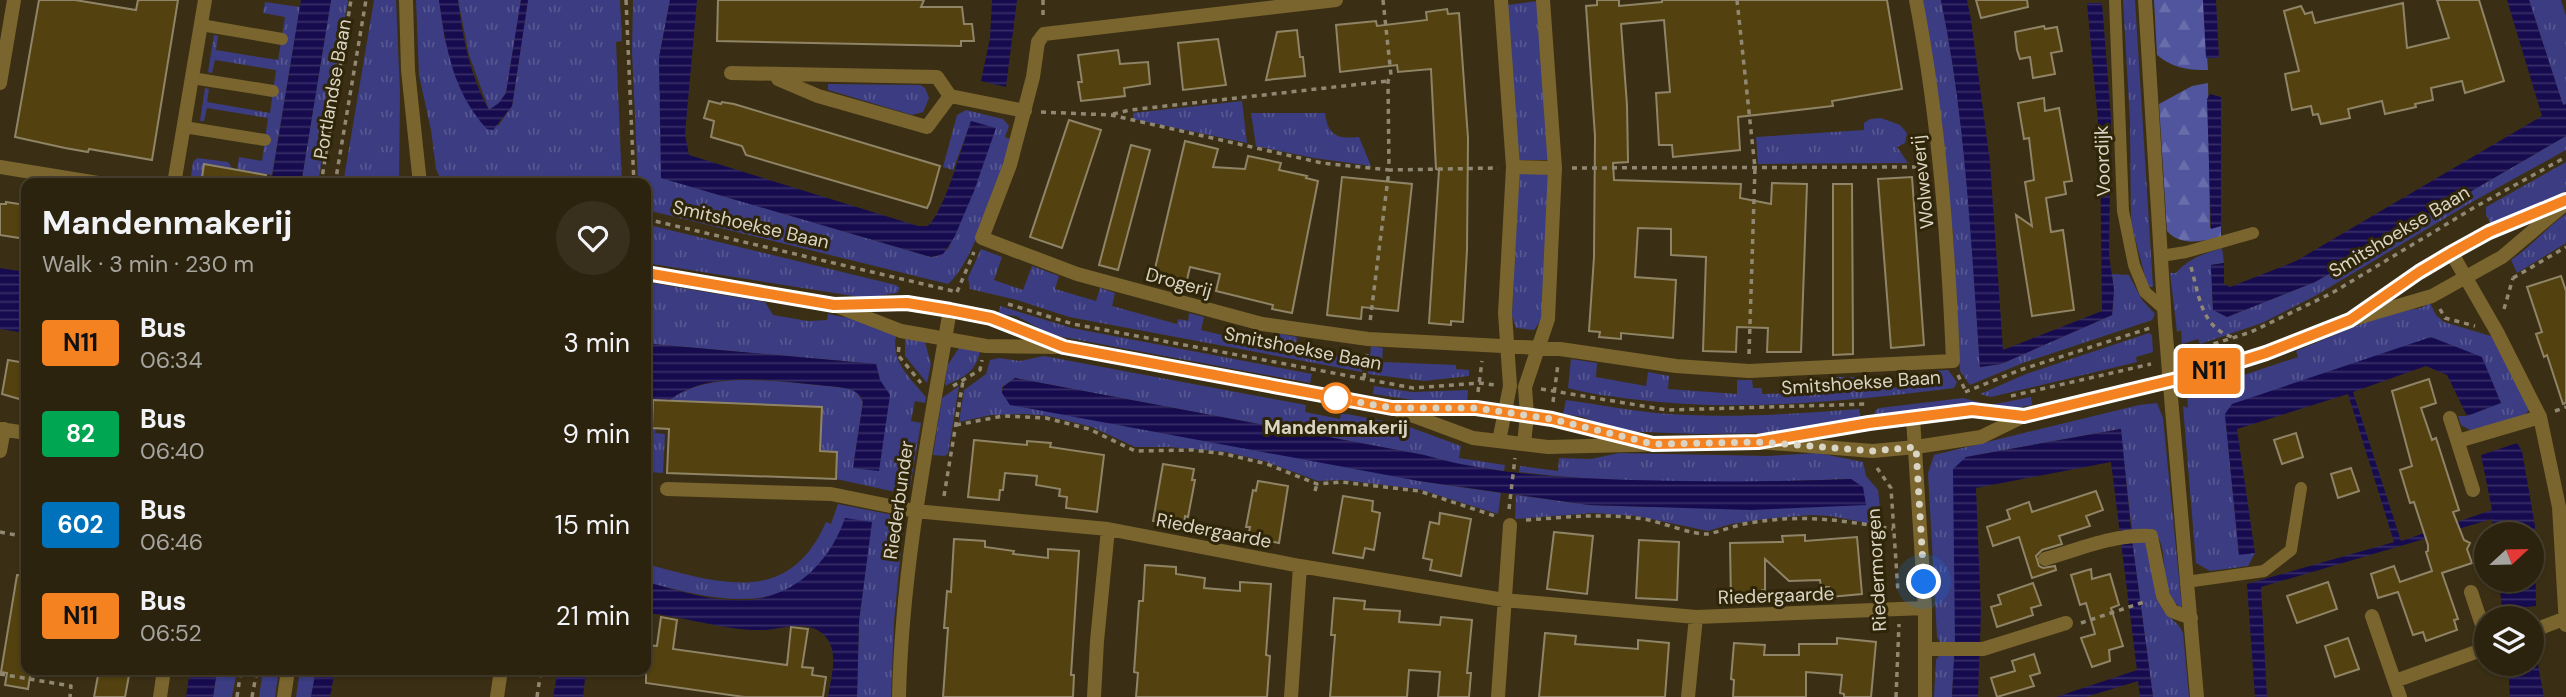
<!DOCTYPE html>
<html lang="en">
<head>
<meta charset="utf-8">
<style>
  :root { --surface:#2c230f; --page:#382f1d; --text:#f1f3f6; --muted:#a6a49e; --line:#48402f }
  body { margin:0; font-family:"DM Sans",sans-serif; background:var(--page); color:var(--text); height:100vh; display:flex; flex-direction:column; font-size:26px; white-space:nowrap }
  * { box-sizing:border-box; margin:0 }
  p { font-size:23px; color:var(--muted) }
  .icon { flex:none; width:38px; height:38px; fill:none; stroke:currentColor; stroke-width:2; stroke-linecap:round; stroke-linejoin:round }
  .map { position:relative; flex:1; overflow:hidden }
  .drawer { position:absolute; left:21px; top:178px; width:630px; height:497px; display:flex; flex-direction:column; background:var(--surface); border-radius:14px; box-shadow:0 2px 5px #0004,0 0 0 2px var(--line) }
  .drawer>* { flex:none }
  .badge { padding:0 14px; border-radius:5px; font-size:24px; line-height:46px }
  .needle { width:46px; rotate:68deg }
  .tools { position:absolute; left:2474px; top:522px; display:grid; gap:14px }
  .tools a { display:grid; place-items:center; width:70px; height:70px; border-radius:50%; background:var(--surface); box-shadow:0 2px 5px #0004,0 0 0 2px var(--line); font-size:35px }
  .you { position:absolute; width:35px; height:35px; margin:-18px; border:5px solid #fff; border-radius:50%; background:#1a73e8; box-shadow:0 0 0 10px #1a73e833 }
  .map>.badge { position:absolute; translate:-50% -50%; box-shadow:0 0 0 4px #fff }
  .round { display:grid; place-items:center; flex:none; width:74px; height:74px; border-radius:37px; background:var(--page) }
  .head { display:flex; align-items:center; justify-content:space-between; height:119px; padding:0 21px }
  h1 { font-size:33px; font-weight:700; line-height:52px }
  ul { padding:0; list-style:none }
  li { display:flex; align-items:center; gap:21px; height:91px; padding:0 21px }
  li div { flex:1 }
  li b { display:block; font-size:26px }
  li em { font-style:normal }
  li .badge { min-width:77px; font-weight:700; text-align:center }
  .map>svg:first-child { display:block }
  .grass { fill:url(#grass-tufts) }
  .forest { fill:url(#forest-firs) }
  .water { fill:url(#water-rules) }
  .building { fill:#534210; stroke:#908467; stroke-width:2 }
  .lines { fill:none; stroke-linecap:round; stroke-linejoin:round }
  .path { stroke:#918873; stroke-width:3.5; stroke-dasharray:5 5; stroke-linecap:butt }
  .service { stroke:#7a652e; stroke-width:12 }
  .pedestrian { stroke:#7a652e; stroke-width:14 }
  .minor { stroke:#7a652e; stroke-width:14 }
  .tertiary { stroke:#7a652e; stroke-width:14 }
  .minor-bridge { stroke:#7a652e; stroke-width:14 }
  .line-casing { stroke:#fff; stroke-width:16 }
  .line { stroke:#f58220; stroke-width:10 }
  .walk { stroke:#dad4c4; stroke-width:7; stroke-dasharray:0 12.6 }
  .stop-dot { fill:#fff; stroke:#f58220; stroke-width:3.5 }
  .labels { text-anchor:middle; stroke-width:6; stroke-linejoin:round; paint-order:stroke }
  .street-label { font-size:19px; fill:#dad4c4; stroke:#2f2509 }
  .stop-label { font-size:19px; font-weight:bold; fill:#dad4c4; stroke:#2f2509 }
</style>
</head>
<body>
<div class="map">
<svg width="2566" height="697" viewBox="0 0 2566 697">
  <defs>
    <pattern id="grass-tufts" width="24" height="20" patternUnits="userSpaceOnUse" patternTransform="scale(1.75)"><rect width="24" height="20" fill="#3b3c81"/><path d="M3 7l-1-3M5 7V3M7 7l1-3M15 17l-1-3M17 17v-4M19 17l1-3" fill="none" stroke="#575791"/></pattern>
    <pattern id="forest-firs" width="22" height="20" patternUnits="userSpaceOnUse" patternTransform="scale(1.75)"><rect width="22" height="20" fill="#51559e"/><path d="M5 1l3.5 6h-7zM16 11l3.5 6h-7z" fill="#696daa"/></pattern>
    <pattern id="water-rules" width="6" height="5" patternUnits="userSpaceOnUse" patternTransform="scale(1.75)"><rect width="6" height="5" fill="#160b4f"/><path d="M0 2.5h6" fill="none" stroke="#372e67"/></pattern>
  </defs>
  <rect width="100%" height="100%" fill="#3a2f14"/>
  <path class="grass" d="M331,0H348L318,184H301Z
    M374,0H396L400,93L399,178L398,184H343Z
    M416,0H439L445,41L498,126L512,106L528,0H620L622,41L616,42L622,184H443L436,169L431,130L419,75Z
    M458,0H521L506,93L499,103L489,110L469,55Z
    M633,0H670L659,58L662,178L931,257L938,256L948,249L974,191L971,122L953,170L943,167L957,115L966,110L1003,119L1009,126L1005,137L1012,140C999,176 975,261 948,284L647,210L646,184H638L632,51Z
    M1923,0H1941C1966,120 1972,244 1980,367L2001,364L2112,315L2114,290L2112,274L2129,275L2142,300L2155,314L2152,320L2023,363L1970,385L1960,371L1953,234Z
    M2123,0H2135L2153,287L2148,286L2146,280L2131,223L2130,122Z
    M2529,0H2561L2566,16V104L2563,106Z
    M1538,1L1549,160H1518L1507,5Z
    M265,2L300,7L272,175L237,169L239,157L262,161L268,118L207,108L204,121H200L205,88L209,89L207,102L270,113L276,70L215,60L212,73L208,72L214,35L218,36L216,50L278,60L285,17L263,13Z
    M828,84L920,85L925,88L929,98L923,112L912,115L828,90Z
    M1242,101L1247,143L1133,119V113Z
    M1251,113H1325C1328,136 1337,139 1359,137L1371,166L1314,158L1256,146Z
    M1881,118L1900,125L1907,133L1905,143L1897,147L1908,163L1758,164L1756,137L1864,130V123L1870,119Z
    M2566,136V150L2472,202L2315,296L2262,323L2200,344L2198,339L2182,344L2181,330L2177,332L2170,273H2176C2189,258 2204,254 2222,248L2224,263L2211,265L2213,309L2227,317L2315,282Z
    M197,158L228,162L233,169L204,164L201,184H190L193,162Z
    M2566,162V191L2545,204L2491,225L2486,214V207Z
    M1518,174H1549L1542,319L1534,330L1516,328L1512,316Z
    M2566,214V243L2517,273L2511,260C2531,247 2546,228 2566,214Z
    M649,225L896,285L900,288L897,293L866,298L646,263V227Z
    M981,249L1002,257L994,280L1023,290L1032,266L1059,276L1055,289L1096,301L1100,288L1115,293L1112,306L1177,324L1178,319L1188,321L1189,313L1204,317L1201,330L1273,347L1276,333L1297,337L1295,351L1363,360L1362,372L1069,317L1017,300L970,289L968,278Z
    M646,282L765,302L773,315L808,321L827,320L828,314L864,321L896,336C891,362 910,378 926,397L925,403L915,401L911,421L921,423L910,487L903,486L896,492L836,479V452L820,451L822,407L668,401C706,372 762,380 807,384C823,386 841,386 856,391L863,402L853,468L880,380L876,364L652,344L646,350Z
    M2430,303L2436,315L2444,322L2494,337L2529,410L2521,419L2474,432L2461,425L2458,416H2467L2501,402L2431,337L2225,415L2239,554L2255,553L2248,566L2210,571L2196,563L2183,406L2188,408L2187,394L2298,357L2296,351L2385,314L2421,308Z
    M1000,306L1072,328L1312,374L1310,383L1052,335L1016,316L999,314Z
    M2149,333L2152,335L2153,352L2136,357L2137,362L1991,397L1980,394L2026,374Z
    M905,338L925,342L931,364L927,383L905,356Z
    M1371,346L1383,348L1382,362L1456,365V369L1469,370V376L1424,381L1368,374Z
    M959,348L980,351C976,372 964,377 945,386L947,366Z
    M1044,356L1306,405L1305,412L1340,419L1341,414H1347L1404,425L1461,446L1459,458L1505,465L1504,471L1456,464L1424,455L1015,378L1002,387V393L1419,481L1501,493L1498,514L1418,489L1342,480L1318,481L1264,461L1226,452L1169,447H1135L1092,427L1048,416L1025,414L991,415L959,422L964,390L986,374L990,360L999,358L1020,361Z
    M1571,359L1597,363L1596,377L1646,386L1648,372L1669,376L1668,389L1737,394V380H1752L1753,388H1762V394L1836,392V377H1860L1861,390L1935,385L1934,371L1948,370L1957,382L1954,388C1847,401 1738,413 1631,399C1610,396 1588,394 1568,388Z
    M959,386L948,454L944,456L933,455L942,398Z
    M1374,386L1412,392L1468,390L1467,402L1433,403L1373,394Z
    M2031,397L2032,405L2012,409L1874,416L1875,411L1879,408L1963,398L1990,405Z
    M1566,400C1596,404 1626,410 1656,413C1724,419 1792,414 1859,409L1861,418L1812,430L1771,433L1697,434L1617,431L1583,417L1563,414Z
    M2157,403L2163,418L2182,608C2154,592 2174,546 2151,529L2132,530L2120,429L1966,457L1955,644L1940,642L1937,637L1928,473L1934,455L2139,405Z
    M656,428L655,433L665,434L663,473L647,472L646,474V441L652,429Z
    M1619,453L1767,456L1818,453L1863,462L1866,476L1878,490L1882,526L1831,516L1810,515L1774,518L1731,524L1708,531L1637,516L1593,513L1515,519L1516,495L1589,505L1650,507L1851,479C1741,483 1629,486 1519,472L1520,466L1558,471L1559,458L1591,459Z
    M838,504L893,515L898,518L903,527L894,622L891,697H857L859,621L871,522L840,532C797,622 724,602 646,582V564C717,582 788,609 826,522L831,524Z
    M2132,540L2147,541L2161,606C2166,618 2178,620 2183,633L2189,697H2153Z
    M1954,655L1952,697H1934L1936,660L1939,656Z
    M217,670H237L232,697H213Z
    M263,670H279L275,697H259Z
    M300,670H316L311,697H296Z"/>
  <path class="forest" d="M2154,0H2203L2208,70C2187,70 2173,68 2157,55Z
    M2208,83L2210,228L2221,226V237C2203,241 2181,247 2167,231L2159,104L2192,86Z"/>
  <path class="water" d="M301,0H331L301,184H271Z
    M439,0H458C462,36 471,78 489,110L499,103L506,93L521,0H528L512,106L493,130L487,129C453,92 446,49 439,0Z
    M670,0H697L685,134L689,155L918,226H928C946,208 961,148 971,121L996,128L974,191L954,238L943,254L931,257L661,178L659,58Z
    M992,0H1017L1006,87L981,81L990,38Z
    M1941,0H1967L1971,20L1990,162L2003,350L2102,311L2100,143L2087,3H2102L2111,118L2109,255L2114,290L2112,315L2001,364L1980,367C1971,245 1966,121 1941,0Z
    M2203,0H2216L2219,58H2206Z
    M2507,0H2529L2563,105L2566,104V136L2315,282L2227,317L2213,310L2211,265L2224,263V284L2230,287L2296,261L2542,116Z
    M2210,94L2221,97V226L2211,229L2207,99Z
    M0,268L26,272V333L0,329Z
    M2431,337L2482,357L2501,403L2467,416L2447,375L2426,366L2353,392L2401,541L2492,510L2481,455L2517,443L2522,451L2535,526L2536,606L2502,610L2499,579H2532V534H2494L2492,519L2261,587L2267,697H2255L2247,584L2394,542L2348,394L2237,429L2255,553L2239,555L2225,414L2232,404Z
    M652,344L876,364L880,380L890,395L879,471L853,468L863,402C861,397 861,396 857,393C849,386 831,387 820,385C777,381 720,371 680,393C661,403 654,422 646,441V350Z
    M1015,378L1424,455C1491,474 1562,478 1631,480C1705,482 1778,482 1851,479L1863,487L1866,505L1751,510L1589,505L1419,481L1010,405L1002,393L1003,387Z
    M2121,429L2132,540L2153,697H2140L2138,681L2086,697H2056L2137,670L2111,462L1976,488L1981,613L1978,697H1952L1955,644L1953,469L1966,457Z
    M845,518L872,522L859,621L857,697H828C831,677 840,651 824,635C808,619 783,629 763,630C723,631 685,616 646,613V582C674,589 702,599 731,600C786,604 828,568 845,518Z
    M2532,654H2536L2544,697H2510L2508,663H2532Z
    M190,670H217L213,697H186Z
    M316,670H335L330,697H311Z
    M558,670H586L583,697H553Z"/>
  <path class="building" d="M39,0H75L136,10L138,0H178L152,160L89,149L88,152L65,148L15,137Z
    M718,0H924L921,7H962L964,24H972L974,41H961V46L717,41Z
    M1597,0H1619V6L1662,2V0H1887L1902,89L1832,101L1833,106L1738,117L1740,150L1673,157L1672,145H1659L1656,93L1670,92L1664,20L1621,24L1627,105L1628,162L1613,163L1614,180L1741,184L1740,198L1771,204L1772,183L1807,184L1801,352H1767L1768,328L1737,327L1736,352L1703,351L1706,257L1671,255V229L1638,228L1635,277L1676,280L1673,338L1621,333V339L1599,337L1600,332L1589,331L1594,257L1595,136L1586,6L1597,5Z
    M1976,0H2027L2028,7L1981,18Z
    M2437,0H2479L2504,81L2465,93L2462,81L2431,88L2433,100L2415,104L2416,107L2385,114L2382,101L2348,109L2350,118L2321,124L2318,114L2313,115L2311,106L2292,110L2285,74L2299,71L2284,11L2301,6L2305,14L2312,12L2315,23L2403,3L2407,48L2449,38Z
    M1447,9L1448,14L1459,13L1468,138L1467,250L1463,322L1451,321V325L1429,323L1439,170L1436,169L1431,69L1398,72L1397,65L1340,72L1336,25L1376,21L1377,26L1427,20L1426,12Z
    M2044,26L2045,29L2057,27L2062,51L2051,53L2055,74L2033,78L2030,57L2020,59L2017,50L2015,32Z
    M1297,30L1300,57H1303L1305,76L1266,80L1277,32Z
    M1218,39L1226,85L1183,90L1178,43Z
    M1118,50L1120,64L1148,62L1150,84L1124,88L1125,96L1081,101L1078,82H1082L1078,55Z
    M2044,98L2045,111L2059,108L2072,181L2064,182L2066,194L2046,198L2051,232L2063,230L2074,310L2032,316L2016,215L2032,226L2025,182L2034,180L2029,138L2024,139L2018,103Z
    M709,101L721,104L722,102L734,104L940,166L930,202L927,208L746,155L742,146L711,137L714,121L704,118Z
    M1069,120L1101,130L1062,248L1030,237Z
    M1185,141L1218,149L1213,167L1245,169L1248,156L1281,163L1279,170L1307,176L1306,178L1318,181L1292,313L1272,309L1273,305L1216,291L1220,274L1190,267L1186,284L1153,277Z
    M1131,145L1150,150L1118,270L1099,265Z
    M204,164L266,175V184H201Z
    M1342,177L1412,184L1398,311L1362,307L1361,319L1327,315Z
    M1912,177L1924,345L1891,348L1878,179Z
    M1833,184H1852L1853,354L1833,355Z
    M6,202L26,205V239L0,235V204H6Z
    M2561,276L2566,291V403L2563,404L2547,355L2544,357L2536,334L2542,332L2527,287Z
    M8,360L26,363V401L2,394Z
    M2429,379L2436,403L2421,408L2432,440L2436,438L2459,510L2453,512L2464,540L2470,543L2467,549L2472,563L2442,573L2458,619L2454,620L2457,630L2426,641L2423,632L2413,635L2398,592L2378,598L2371,574L2394,566L2400,582L2432,571L2426,552L2428,551V545L2414,502L2410,503L2400,470L2412,466L2392,391Z
    M653,400L822,407L820,451L837,452L836,479L667,473L669,429L652,428Z
    M2296,433L2303,457L2282,464L2274,440Z
    M974,440L1027,445V441L1051,443L1050,447L1104,455L1097,512L1066,508L1067,497L1059,496L1060,489L1036,485L1037,476L1005,473L1003,490H1000L999,500L968,497Z
    M1163,464L1194,469L1192,480H1195L1188,517L1185,516L1184,526L1153,521Z
    M2351,468L2359,491L2338,498L2331,474Z
    M1258,481L1288,486L1279,543L1248,537L1250,527H1246L1253,490L1256,491Z
    M2096,491L2103,510L2086,516L2090,526L2059,536L2062,544L2042,550L2036,556L2039,566L2043,568L2055,566L2056,570L2032,578L2019,537L1993,546L1987,527L2010,519L2007,510L2029,502L2032,512Z
    M1343,496L1373,501L1372,511L1380,513L1374,550L1365,548L1363,558L1333,553Z
    M1440,513L1471,519L1461,576L1430,570L1432,560L1423,558L1430,522L1439,524Z
    M1554,532L1593,536L1587,594L1547,589Z
    M1805,535V541L1857,537L1862,594L1830,597L1829,587H1821L1820,580L1789,581L1765,559V590H1762V600L1731,601L1730,543L1783,542L1782,536Z
    M954,539L985,541V547L1014,551L1013,554L1048,558V549L1079,551L1071,675H1074L1073,697H943L948,628H944L947,591L951,592Z
    M1639,540L1679,542L1677,600L1636,598Z
    M1145,565L1176,567V574L1205,578L1204,588L1240,591V582L1271,584L1266,655L1270,656L1267,697H1136L1138,673L1134,672L1139,601H1143Z
    M2091,569L2092,579L2110,574L2119,605L2111,608L2123,646L2109,650L2110,661L2092,667L2081,638L2095,634L2086,603L2080,605L2071,575Z
    M17,575L26,576V670H31L28,689L5,685L7,673L1,672Z
    M2328,582L2337,609L2297,623L2287,596Z
    M2033,583L2041,605L2031,608L2033,615L1997,627L1991,607L2001,604L1998,595Z
    M1334,598L1365,601L1364,609L1400,611L1399,622L1440,625L1441,617L1472,620L1467,673H1471L1469,697H1438L1440,672L1409,670L1407,697H1330L1335,635H1331Z
    M661,617L677,620L673,649L787,665L791,627L808,629L802,667L813,668L812,675L826,677L823,697H744L646,683V645L657,646Z
    M1545,633L1576,636L1575,644L1638,649V640L1669,643L1665,697H1539Z
    M1837,638L1876,642L1871,697H1844V694L1840,693L1842,675L1806,672V697H1733L1734,680L1731,679L1734,643L1765,645L1764,655H1799V644H1837Z
    M2348,638L2359,669L2335,677L2325,646Z
    M2034,654L2040,673L2030,676L2034,686L1997,697L1991,678L2015,671L2012,661Z
    M99,670H130L125,697H94Z"/>
  <g class="lines">
    <path class="path" d="M626,0L634,184
      M1043,0V18
      M1383,0L1391,75L1388,81L1389,170L1498,168
      M1737,0L1755,168L1749,355
      M1041,112L1111,115L1322,163L1389,170L1370,322
      M1113,114L1130,110L1388,81
      M1572,168L1925,167
      M321,184L351,0
      M335,184L366,0
      M646,219L953,291
      M2191,267C2199,295 2201,327 2232,337
      M2513,278L2566,247
      M957,292L974,252
      M1008,304L1073,324L1413,388L1479,383L1495,385
      M2440,309L2445,318L2475,326
      M2504,309L2513,278
      M899,347L898,355L921,383
      M2185,353L2251,332L2332,293L2475,207L2566,157
      M1958,375L1966,392
      M1364,378L1367,354
      M953,386L980,370L982,360
      M1541,389L1667,410L1867,404
      M1478,392L1482,361
      M1965,392L2020,370L2150,328
      M2011,396L2151,364
      M1553,402L1558,364
      M2555,411L2566,407
      M956,425L1003,416L1046,418L1089,429L1135,451L1193,450L1225,454L1267,464L1317,484L1341,482L1419,491L1498,517
      M1877,468L1891,488L1898,592
      M1315,491L1317,484
      M944,496L963,381
      M1509,509L1515,458
      M1526,520C1569,517 1600,513 1644,519C1661,522 1693,535 1707,534C1720,532 1735,525 1749,523C1802,514 1841,520 1893,529
      M0,532L26,537
      M2081,623L2147,601
      M0,674L71,686L70,697
      M237,697L241,670
      M252,697L257,670
      M537,697L541,670
      M1896,697L1899,624"/>
    <path class="service" d="M2115,0L2123,211L2134,265L2145,292L2164,309
      M201,25L282,39
      M192,78L273,91
      M184,127L265,140
      M2161,256L2186,252L2253,233
      M2186,582L2264,571L2291,550L2301,488"/>
    <path class="pedestrian" d="M1513,167L1555,168"/>
    <path class="minor" d="M1336,0L1044,34L1038,42L1033,77L1010,165L982,238L1077,274L1262,324L1368,339L1560,349L1676,366L1749,371L1953,361C1948,240 1939,120 1916,0
      M2145,0L2165,323
      M731,73L937,77L950,96L1025,111
      M778,79L818,96L927,127L950,96
      M0,83L14,0
      M0,167L104,184
      M174,184L205,0
      M2451,252L2497,332L2540,417L2559,507L2566,625
      M2172,409L2197,697
      M1913,418L1925,608V697
      M2450,418L2473,490
      M0,429L26,433
      M1499,441L1510,386L1505,313L1513,167L1501,0
      M2458,441L2540,417
      M1524,444L1527,415L1525,387L1548,319L1555,168L1543,0
      M0,451L4,429
      M667,489L831,494L915,511L1108,529L1300,566L1504,600L1696,617L1925,608
      M2045,559C2080,549 2114,534 2151,536L2163,596L2172,611L2191,618
      M2471,592L2487,640
      M2372,616L2400,697
      M2532,631L2566,618
      M1927,649H1983L2066,623
      M2395,681L2487,648
      M160,697L164,670
      M497,697L501,670
      M899,697C902,565 928,440 950,310
      M1094,697L1097,641L1108,529
      M1291,697L1300,566
      M1498,697L1510,525
      M1688,697L1696,617"/>
    <path class="tertiary" d="M406,0L408,70L420,184
      M646,273L834,305L907,304L950,310L991,318L1056,343
      M834,305L901,331L986,346L1064,347L1392,408L1473,438L1548,447L1758,442L1873,451L1916,447L1981,437L2024,416L2206,372L2266,353L2350,320L2432,296L2502,257L2566,203
      M2360,313C2401,284 2442,255 2488,233C2511,222 2535,213 2558,203
      M1402,408H1476L1552,419L1634,439
      M1780,438L1869,423L1972,410L2023,416
      M284,697L288,670"/>
    <path class="minor-bridge" d="M2165,323L2172,409"/>
  </g>
  <g class="lines">
    <defs>
      <path id="line" d="M646,273L834,305L907,303L950,310L991,318L1064,347L1392,408H1476L1552,419L1653,444L1758,442L1869,423L1972,410L2024,416L2206,372L2266,353L2350,320L2419,272L2451,253L2489,232L2566,200"/>
    </defs>
    <use href="#line" class="line-casing"/>
    <use href="#line" class="line"/>
    <path class="walk" d="M1336,398L1392,408H1476L1552,419L1653,444L1758,442L1872,451L1916,447L1924,582"/>
  </g>
  <circle class="stop-dot" cx="1336" cy="398" r="14"/>
  <g class="labels">
    <g class="street-label">
      <text transform="translate(332 89) rotate(-80)" y="7">Portlandse Baan</text>
      <text transform="translate(2102 161) rotate(-92)" y="7">Voordijk</text>
      <text transform="translate(1922 182) rotate(-96)" y="7">Wolweverij</text>
      <text transform="translate(751 224) rotate(13)" y="7">Smitshoekse Baan</text>
      <text transform="translate(2399 231) rotate(-31)" y="7">Smitshoekse Baan</text>
      <text transform="translate(1179 282) rotate(15)" y="7">Drogerij</text>
      <text transform="translate(1303 348) rotate(11)" y="7">Smitshoekse Baan</text>
      <text transform="translate(1861 382) rotate(-4)" y="7">Smitshoekse Baan</text>
      <text transform="translate(898 500) rotate(-82)" y="7">Riederbunder</text>
      <text transform="translate(1214 530) rotate(11)" y="7">Riedergaarde</text>
      <text transform="translate(1876 570) rotate(-93)" y="7">Riedermorgen</text>
      <text transform="translate(1776 595) rotate(-2)" y="7">Riedergaarde</text>
    </g>
    <g class="stop-label">
      <text x="1336" y="434">Mandenmakerij</text>
    </g>
  </g>
</svg>
<div class="tools">
<a><svg class="needle" viewBox="-14 -14 28 28"><path d="M0-13l5 13h-10z" fill="#e53935"/><path d="M0 13l5-13h-10z" fill="#a6a49e"/></svg></a>
<a><svg class="icon" aria-label="layers" viewBox="0 0 24 24"><path d="M12 4l9 5-9 5-9-5zM3 14l9 5 9-5"/></svg></a>
</div>
<div class="you" style="left:1924px;top:582px"></div>
<b class="badge" style="left:2209px;top:371px;background:#f58220;color:#111">N11</b>
<section class="drawer">
<div class="head"><div><h1>Mandenmakerij</h1><p>Walk · 3 min · 230 m</p></div><a class="round"><svg class="icon" aria-label="heart" viewBox="0 0 24 24"><path d="M12 20l-8-8c-3-5 5-10 8-4 3-6 11-1 8 4z"/></svg></a></div>
<ul>
<li><span class="badge" style="background:#f58220;color:#111">N11</span><div><b>Bus</b><p>06:34</p></div><em>3 min</em></li>
<li><span class="badge" style="background:#00a651;color:#fff">82</span><div><b>Bus</b><p>06:40</p></div><em>9 min</em></li>
<li><span class="badge" style="background:#0072bc;color:#fff">602</span><div><b>Bus</b><p>06:46</p></div><em>15 min</em></li>
<li><span class="badge" style="background:#f58220;color:#111">N11</span><div><b>Bus</b><p>06:52</p></div><em>21 min</em></li>
</ul>
</section>
</div>
</body>
</html>
